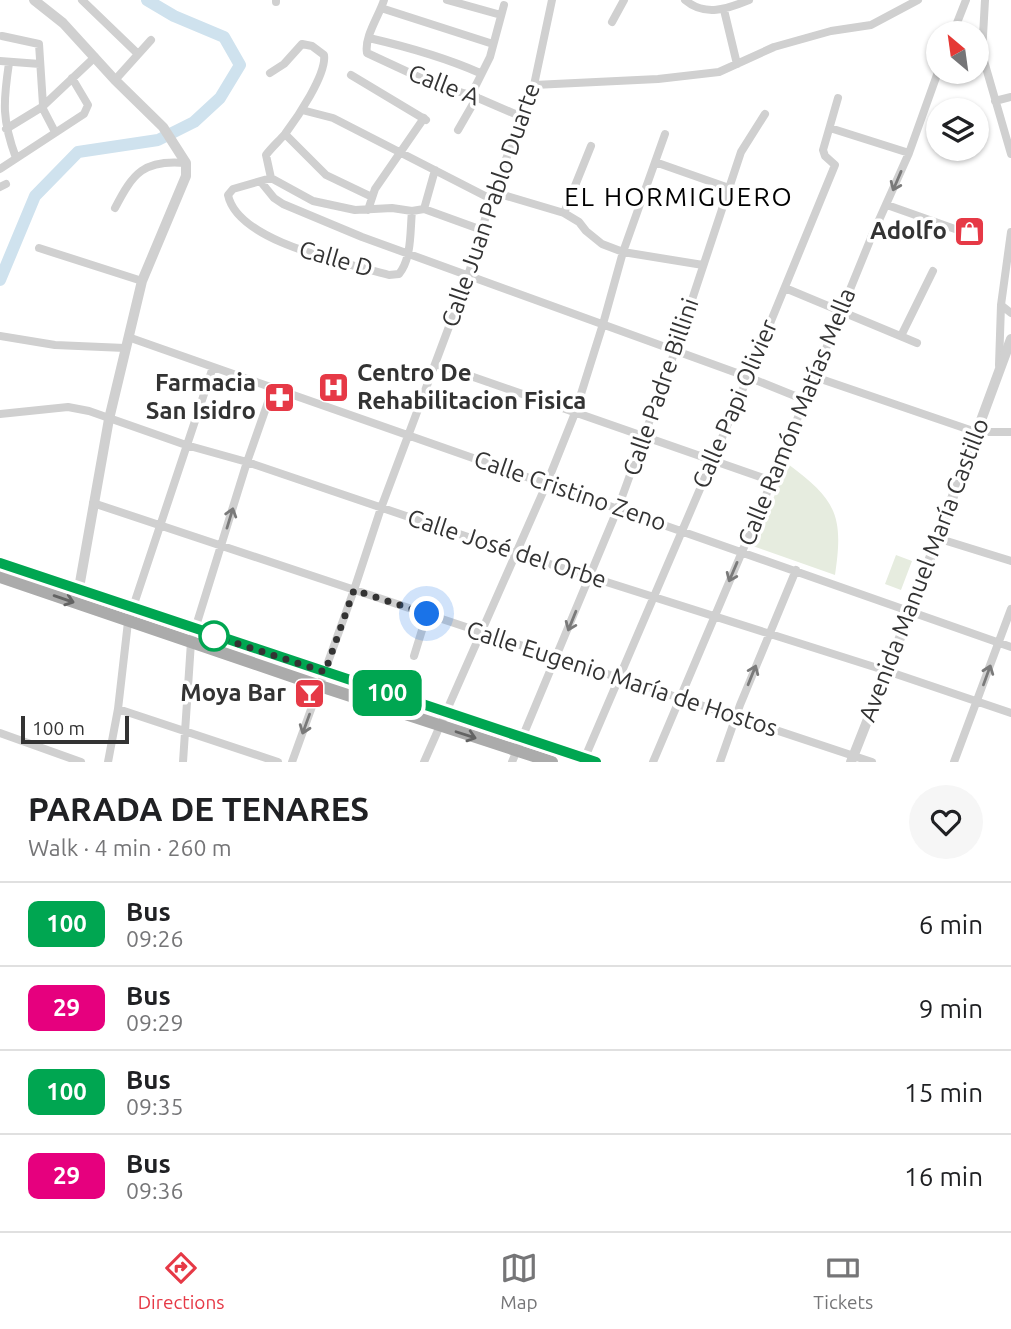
<!DOCTYPE html>
<html lang="en">
<head>
<meta charset="utf-8">
<style>
  :root { --surface:#fff; --page:#f6f6f6; --text:#202124; --muted:#757577; --line:#e0e0e0; --accent:#e63946 }
  body { margin:0; font-family:Ubuntu,sans-serif; background:var(--page); color:var(--text); height:100vh; display:flex; flex-direction:column; font-size:26px; white-space:nowrap }
  * { box-sizing:border-box; margin:0 }
  p { font-size:23px; color:var(--muted) }
  .icon { flex:none; width:38px; height:38px; fill:none; stroke:currentColor; stroke-width:2; stroke-linecap:round; stroke-linejoin:round }
  .map { position:relative; height:762px; overflow:hidden }
  .drawer { display:flex; flex-direction:column; background:var(--surface); flex:1 }
  .drawer>* { flex:none }
  .badge { padding:0 14px; border-radius:10px; font-size:24px; line-height:46px }
  .needle { width:46px; rotate:331deg }
  .tools { position:absolute; left:926px; top:21px; display:grid; gap:14px }
  .tools a { display:grid; place-items:center; width:63px; height:63px; border-radius:50%; background:var(--surface); box-shadow:0 2px 5px #0004; font-size:35px }
  .scale { position:absolute; left:21px; bottom:18px; width:108px; box-sizing:border-box; padding-left:7px; border:4px solid #333; border-top:0; font-size:19px; line-height:24px; white-space:nowrap; color:#333; -webkit-text-stroke:5px #fff; paint-order:stroke }
  .you { position:absolute; width:35px; height:35px; margin:-18px; border:5px solid #fff; border-radius:50%; background:#1a73e8; box-shadow:0 0 0 10px #1a73e833 }
  .map>.badge { position:absolute; translate:-50% -50%; box-shadow:0 0 0 4px #fff }
  .round { display:grid; place-items:center; flex:none; width:74px; height:74px; border-radius:37px; background:var(--page) }
  .head { display:flex; align-items:center; justify-content:space-between; height:119px; padding:0 28px }
  h1 { font-size:33px; font-weight:700; line-height:52px }
  ul { padding:0; list-style:none }
  li { display:flex; align-items:center; gap:21px; height:84px; padding:0 28px; border-top:2px solid var(--line) }
  li div { flex:1 }
  li b { display:block; font-size:26px }
  li em { font-style:normal }
  li .badge { min-width:77px; font-weight:700; text-align:center }
  .tab-bar { display:flex; justify-content:space-around; align-items:center; height:98px; border-top:2px solid var(--line); background:var(--surface); font-size:19px; color:var(--muted) }
  .tab-bar a { display:grid; justify-items:center; gap:4px }
  .tab-bar .active { color:var(--accent) }
  .map>svg:first-child { display:block }
  .green { fill:#e6ecdf }
  .lines { fill:none; stroke-linecap:round; stroke-linejoin:round }
  .river { stroke:#cfe2ee; stroke-width:12 }
  .minor { stroke:#d0d0d0; stroke-width:8 }
  .tertiary { stroke:#d0d0d0; stroke-width:10 }
  .primary { stroke:#ababab; stroke-width:12 }
  .oneway { stroke:#7a7a7a }
  .oneway2 { stroke:#636363 }
  .line-casing { stroke:#fff; stroke-width:16 }
  .line { stroke:#00a651; stroke-width:10 }
  .walk { stroke:#333; stroke-width:7; stroke-dasharray:0 12.6 }
  .stop-dot { fill:#fff; stroke:#00a651; stroke-width:3.5 }
  .labels { text-anchor:middle; stroke-width:7; stroke-linejoin:round; paint-order:stroke }
  .street-label { font-size:24px; fill:#333; stroke:#fff }
  .poi-label { font-size:24px; font-weight:bold; fill:#333; stroke:#fff; text-anchor:end }
  .neighbourhood-label { font-size:26px; letter-spacing:2px; fill:#000; stroke:#fff }
</style>
</head>
<body>
<div class="map">
<svg width="1011" height="762" viewBox="0 0 1011 762">
  <rect width="100%" height="100%" fill="#fff"/>
  <path class="green" d="M788,464C836,500 844,515 835,575L753,546Z
    M896,555L912,561L901,590L885,584Z"/>
  <g class="lines">
    <path class="river" d="M0,280L35,196L78,152L158,140L194,122L220,98L240,65L224,37L174,16L147,0"/>
    <path class="minor" d="M82,0L137,53
      M384,0C379,16 364,37 367,53L438,86L471,95L522,117
      M447,0L501,15
      M685,0C705,17 727,9 749,0
      M985,0L982,54L1011,154
      M276,2V0
      M381,8L493,44
      M724,10L737,64
      M612,22L624,0
      M953,33L966,0
      M2,36L39,44L43,105
      M369,38C408,47 444,57 480,73
      M0,61L40,64
      M9,63C3,103 2,120 16,158
      M270,73L284,64L302,44L312,46L324,55C327,74 297,118 285,134C279,141 272,147 266,155L271,178
      M351,75L426,120
      M115,80L151,40
      M534,85L658,79L719,72L774,47L831,31L871,25L918,0
      M471,95L490,57L504,5
      M995,101L1011,97
      M42,107L55,132
      M302,110L333,118L491,199
      M830,128L909,153
      M6,129L42,107L95,57
      M458,130L477,97
      M285,134L326,175L372,197
      M655,162L729,188
      M0,169L84,114L88,105L72,78
      M271,178L233,189L228,195C238,243 348,263 389,275L399,274C412,258 410,231 412,211
      M271,178L313,201L355,210L392,208L412,211L424,209L482,230
      M261,182L274,198L283,204L362,237L748,377L805,400
      M0,187L6,184
      M493,192L564,213L579,222L586,231L602,244L623,252L703,265
      M887,205L955,229
      M115,208C133,173 144,159 186,163
      M424,209L435,170
      M368,210L375,189L424,118
      M564,213L591,146
      M1011,232L1001,305L1011,313
      M39,248L142,281
      M785,288L917,343
      M0,336L55,345L125,348
      M901,336L933,271
      M128,337L1011,647
      M436,364L772,481
      M999,365L1001,305
      M815,377L976,432H1011
      M0,414L68,407L89,411L186,445L247,462L515,553L887,671L1011,713
      M93,503L872,762
      M937,538L1011,561
      M414,656L427,614
      M118,709L278,762
      M0,733L81,762
      M108,762L118,709L128,622L213,367
      M183,762L191,642L247,462L273,388
      M292,762L354,590L381,508L468,276L491,199L534,85L552,0
      M424,762L547,483L575,413L603,324L623,252L665,134
      M512,762L618,508L675,351L741,152L765,114
      M583,762L748,377L835,165L825,156L823,150L838,98
      M653,762L772,481L871,238L909,153L938,72
      M720,762L740,705L796,570
      M954,762L1011,609"/>
    <path class="tertiary" d="M34,0L63,23L115,80L163,127L186,163V176L142,281L109,419L79,588
      M851,762L911,610L1011,339"/>
    <path class="primary" d="M0,563L596,762
      M0,577L320,686L552,762"/>
  </g>
  <defs><path id="oneway-shaft" d="M-6 0H5M1.5-3L5.5 0L1.5 3" fill="none" stroke-width="1.6" stroke-linecap="round" stroke-linejoin="round" transform="scale(1.75)"/></defs>
  <g class="oneway">
    <use href="#oneway-shaft" transform="translate(897 181) rotate(113)"/>
    <use href="#oneway-shaft" transform="translate(230 518) rotate(-73)"/>
    <use href="#oneway-shaft" transform="translate(733 572) rotate(113)"/>
    <use href="#oneway-shaft" transform="translate(572 621) rotate(112)"/>
    <use href="#oneway-shaft" transform="translate(752 675) rotate(-68)"/>
    <use href="#oneway-shaft" transform="translate(987 675) rotate(-70)"/>
    <use href="#oneway-shaft" transform="translate(306 724) rotate(110)"/>
  </g>
  <g class="oneway2">
    <use href="#oneway-shaft" transform="translate(64 599) rotate(19)"/>
    <use href="#oneway-shaft" transform="translate(466 735) rotate(18)"/>
  </g>
  <g class="lines">
    <defs>
      <path id="line" d="M0,563L596,762"/>
    </defs>
    <use href="#line" class="line-casing"/>
    <use href="#line" class="line"/>
    <path class="walk" d="M214,636L325,672L354,590L427,614"/>
  </g>
  <defs>
    <symbol id="shop-square" viewBox="-11 -11 22 22"><rect x="-9" y="-9" width="18" height="18" rx="4" fill="#e63946" stroke="#fff"/><path d="M-5-2.5h2.3a2.7 3.5 0 0 1 5.4 0H5L5.5 6h-11ZM-1.5-2.5h3a1.5 2.3 0 0 0-3 0Z" fill="#fff"/></symbol>
    <symbol id="hospital-square" viewBox="-11 -11 22 22"><rect x="-9" y="-9" width="18" height="18" rx="4" fill="#e63946" stroke="#fff"/><path d="M-5-5h3v3.5h4V-5h3V5h-3V1.5h-4V5h-3Z" fill="#fff"/></symbol>
    <symbol id="pharmacy-square" viewBox="-11 -11 22 22"><rect x="-9" y="-9" width="18" height="18" rx="4" fill="#e63946" stroke="#fff"/><path d="M-2-6h4v4h4v4h-4v4h-4v-4h-4v-4h4Z" fill="#fff"/></symbol>
    <symbol id="bar-square" viewBox="-11 -11 22 22"><rect x="-9" y="-9" width="18" height="18" rx="4" fill="#e63946" stroke="#fff"/><path d="M-6-5H6L.8 .8V4.5H3.5V6h-7V4.5H-.8V.8Z" fill="#fff"/></symbol>
  </defs>
  <g fill-rule="evenodd">
    <use href="#shop-square" x="952" y="214" width="35" height="35"/>
    <use href="#hospital-square" x="316" y="370" width="35" height="35"/>
    <use href="#pharmacy-square" x="262" y="380" width="35" height="35"/>
    <use href="#bar-square" x="292" y="676" width="35" height="35"/>
  </g>
  <circle class="stop-dot" cx="214" cy="636" r="14"/>
  <g class="labels">
    <g class="street-label">
      <text transform="translate(444 85) rotate(21)" y="8">Calle A</text>
      <text transform="translate(491 205) rotate(-71)" y="8">Calle Juan Pablo Duarte</text>
      <text transform="translate(336 259) rotate(16)" y="8">Calle D</text>
      <text transform="translate(661 387) rotate(-71)" y="8">Calle Padre Billini</text>
      <text transform="translate(735 404) rotate(-67)" y="8">Calle Papi Olivier</text>
      <text transform="translate(797 417) rotate(-68)" y="8">Calle Ramón Matías Mella</text>
      <text transform="translate(570 491) rotate(19)" y="8">Calle Cristino Zeno</text>
      <text transform="translate(507 549) rotate(18)" y="8">Calle José del Orbe</text>
      <text transform="translate(924 570) rotate(-69)" y="8">Avenida Manuel María Castillo</text>
      <text transform="translate(622 679) rotate(18)" y="8">Calle Eugenio María de Hostos</text>
    </g>
    <g class="poi-label">
      <text x="947" y="239">Adolfo</text>
      <text x="357" y="381" text-anchor="start">Centro De<tspan x="357" dy="28">Rehabilitacion Fisica</tspan></text>
      <text x="256" y="391">Farmacia<tspan x="256" dy="28">San Isidro</tspan></text>
      <text x="286" y="701">Moya Bar</text>
    </g>
    <g class="neighbourhood-label">
      <text x="679" y="206">EL HORMIGUERO</text>
    </g>
  </g>
</svg>
<div class="tools">
<a><svg class="needle" viewBox="-14 -14 28 28"><path d="M0-13l5 13h-10z" fill="#e53935"/><path d="M0 13l5-13h-10z" fill="#757577"/></svg></a>
<a><svg class="icon" aria-label="layers" viewBox="0 0 24 24"><path d="M12 4l9 5-9 5-9-5zM3 14l9 5 9-5"/></svg></a>
</div>
<div class="scale">100 m</div>
<div class="you" style="left:427px;top:614px"></div>
<b class="badge" style="left:387px;top:693px;background:#00a651;color:#fff">100</b>
</div>
<section class="drawer">
<div class="head"><div><h1>PARADA DE TENARES</h1><p>Walk · 4 min · 260 m</p></div><a class="round"><svg class="icon" aria-label="heart" viewBox="0 0 24 24"><path d="M12 20l-8-8c-3-5 5-10 8-4 3-6 11-1 8 4z"/></svg></a></div>
<ul>
<li><span class="badge" style="background:#00a651;color:#fff">100</span><div><b>Bus</b><p>09:26</p></div><em>6 min</em></li>
<li><span class="badge" style="background:#e6007e;color:#fff">29</span><div><b>Bus</b><p>09:29</p></div><em>9 min</em></li>
<li><span class="badge" style="background:#00a651;color:#fff">100</span><div><b>Bus</b><p>09:35</p></div><em>15 min</em></li>
<li><span class="badge" style="background:#e6007e;color:#fff">29</span><div><b>Bus</b><p>09:36</p></div><em>16 min</em></li>
</ul>
</section>
<nav class="tab-bar">
<a class="active"><svg class="icon" aria-label="directions" viewBox="0 0 24 24"><path d="M12 3l9 9-9 9-9-9zM9 14v-3h6M13 9l2 2-2 2"/></svg>Directions</a>
<a><svg class="icon" aria-label="map" viewBox="0 0 24 24"><path d="M3 6l6-2 6 2 6-2v14l-6 2-6-2-6 2zM9 4v14M15 6v14"/></svg>Map</a>
<a><svg class="icon" aria-label="tickets" viewBox="0 0 24 24"><path d="M3 7h18v10H3zM15 7v10"/></svg>Tickets</a>
</nav>
</body>
</html>
